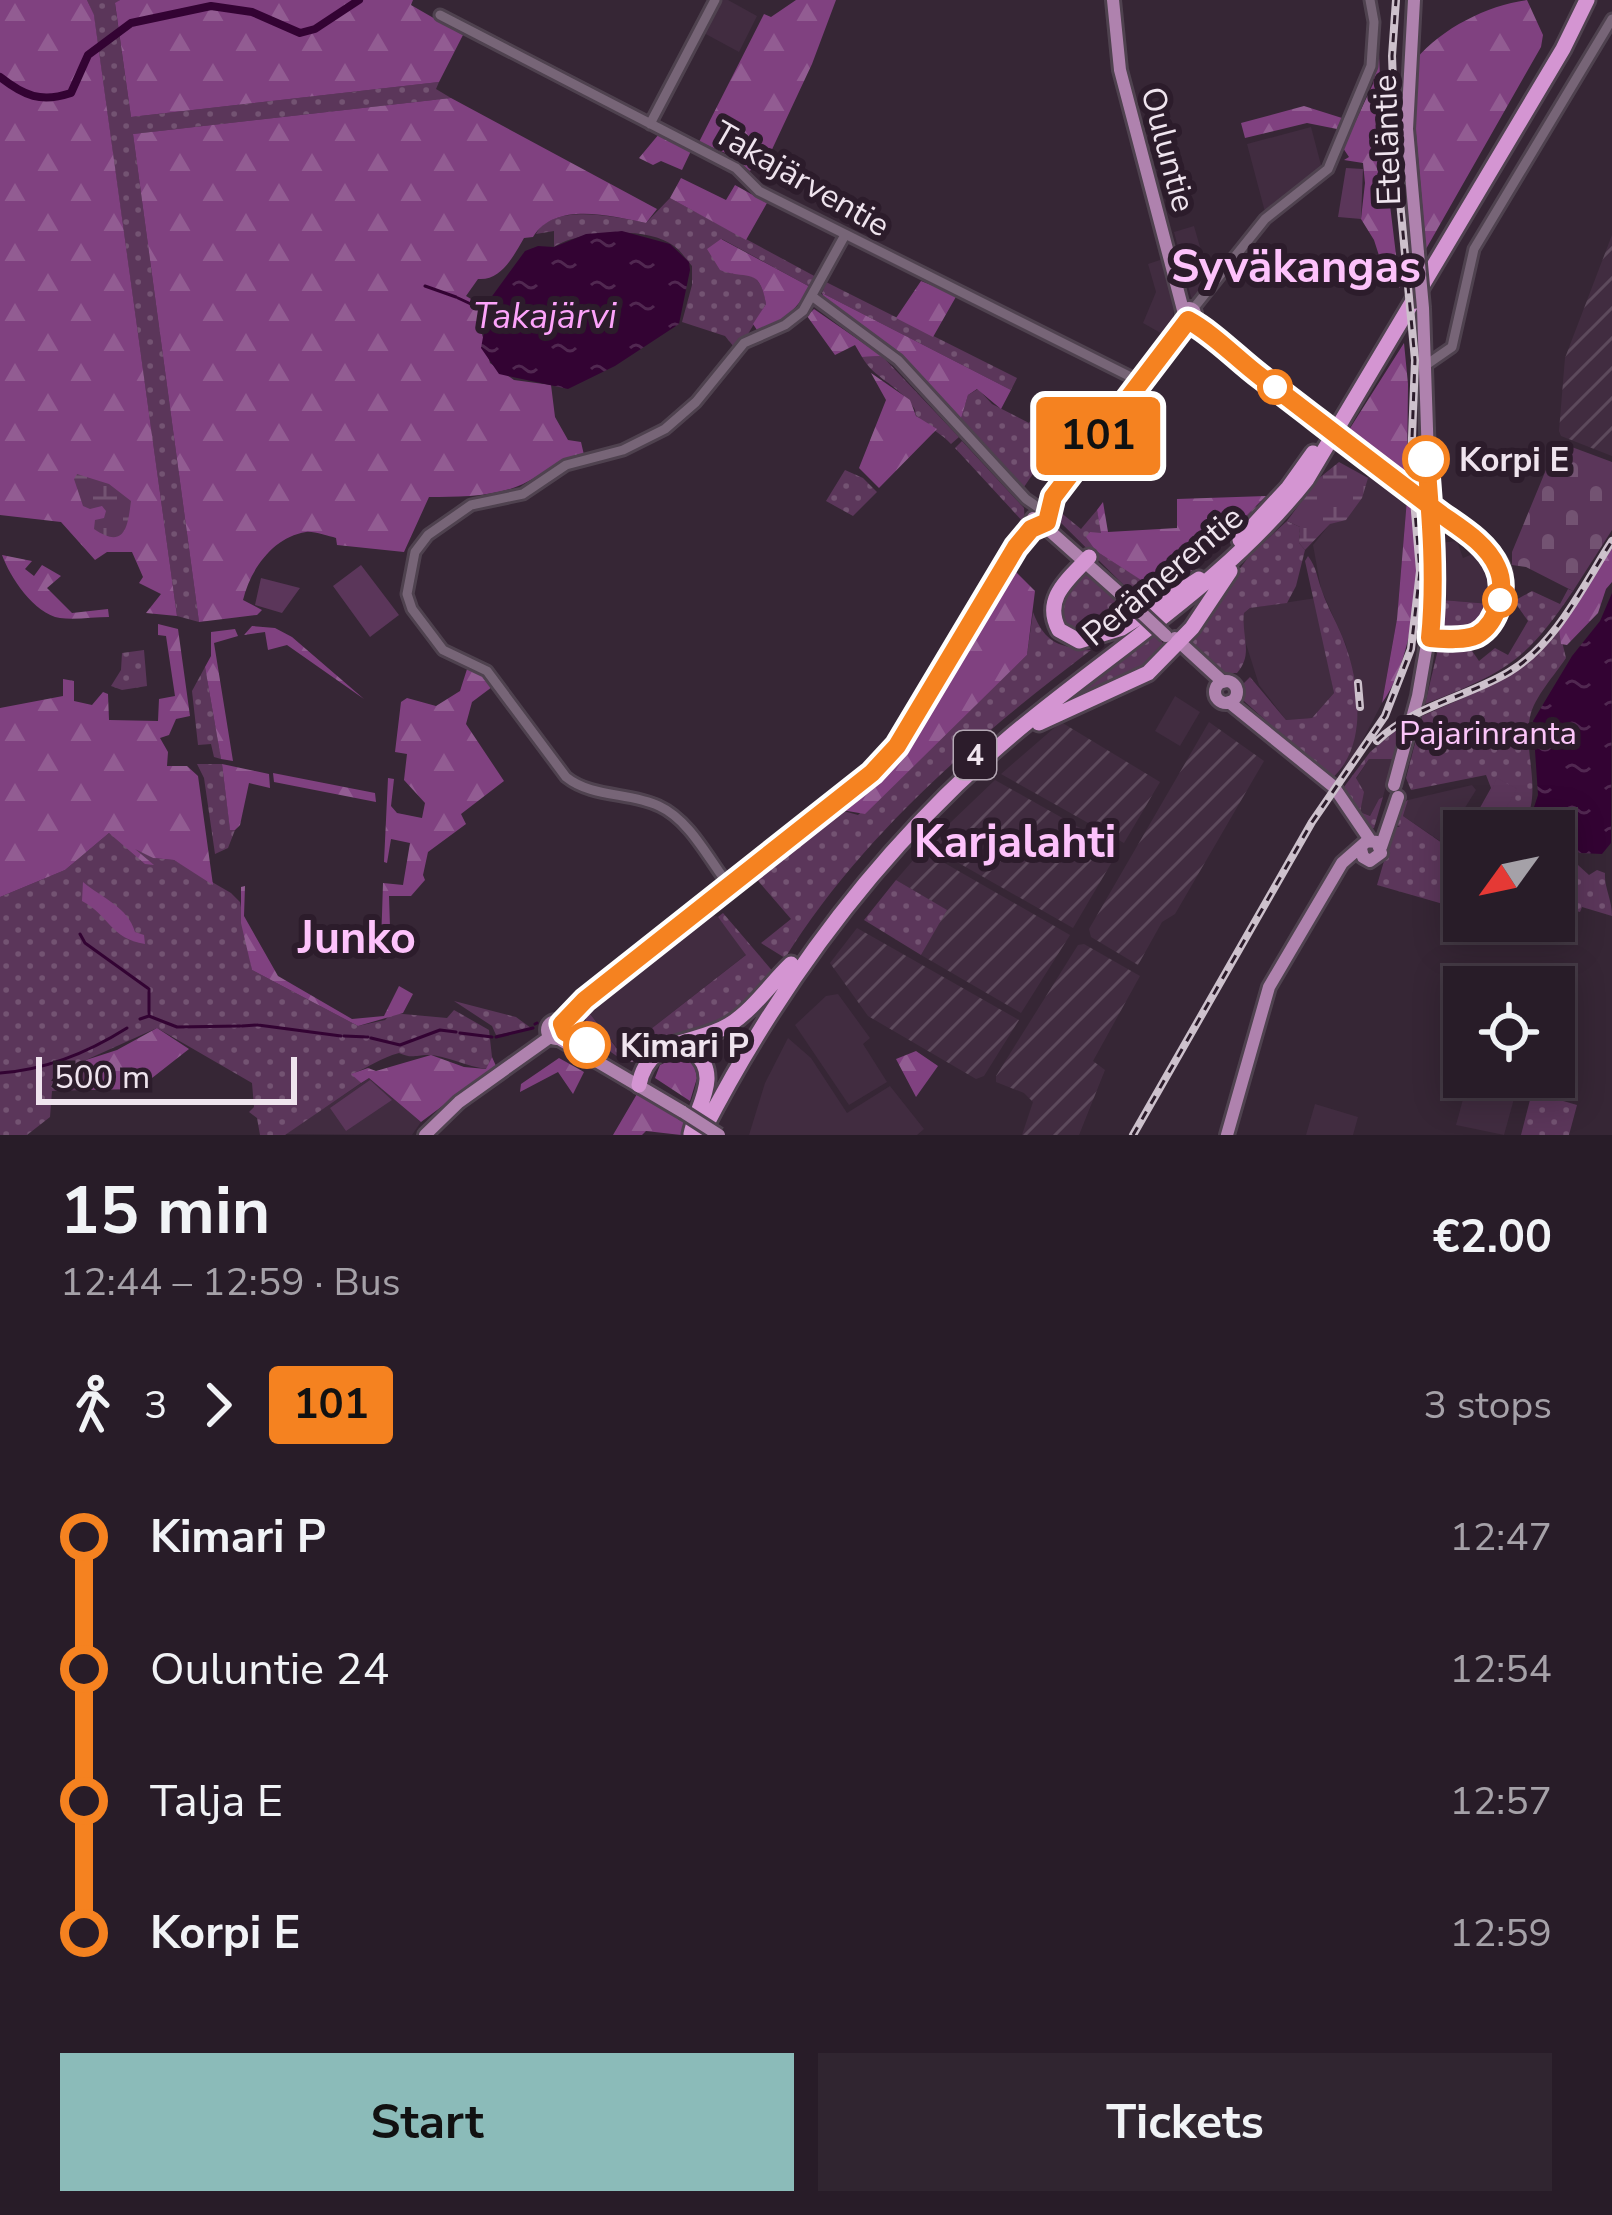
<!DOCTYPE html>
<html lang="en">
<head>
<meta charset="utf-8">
<style>
  :root { --surface:#281c28; --page:#302530; --text:#f1f3f6; --muted:#a5a1a8; --line:#443a45; --accent:#8bbbb9 }
  body { margin:0; font-family:"Nunito Sans",sans-serif; background:var(--page); color:var(--text); height:100vh; display:flex; flex-direction:column; font-size:45px; white-space:nowrap }
  * { box-sizing:border-box; margin:0 }
  p { font-size:39px; color:var(--muted) }
  .icon { flex:none; width:66px; height:66px; fill:none; stroke:currentColor; stroke-width:2; stroke-linecap:round; stroke-linejoin:round }
  .map { position:relative; height:1135px; overflow:hidden }
  .drawer { display:flex; flex-direction:column; background:var(--surface); flex:1 }
  .drawer>* { flex:none }
  .badge { padding:0 24px; border-radius:9px; font-size:42px; line-height:78px }
  .needle { width:78px; rotate:237deg }
  .buttons { position:absolute; left:1443px; top:810px; display:grid; gap:24px }
  .buttons a { display:grid; place-items:center; width:132px; height:132px; border-radius:0px; background:var(--surface); box-shadow:0 6px 30px #0003,0 0 0 3px var(--line); font-size:60px }
  .scale { position:absolute; left:36px; bottom:30px; width:261px; box-sizing:border-box; padding-left:12px; border:6px solid #efe4ee; border-top:0; font-size:33px; line-height:42px; white-space:nowrap; color:#efe4ee; -webkit-text-stroke:9px #2c1c2b; paint-order:stroke }
  .map>.badge { position:absolute; translate:-50% -50%; box-shadow:0 0 0 6px #fff }
  .legs { display:flex; align-items:center; gap:18px; height:132px; padding:0 60px; font-size:39px }
  .legs p { margin-inline-start:auto }
  .head { display:flex; align-items:center; justify-content:space-between; height:204px; padding:0 60px }
  h1 { font-size:66px; font-weight:700; line-height:90px }
  .button { display:flex; gap:24px; margin-top:auto; padding:24px 60px }
  .button a { flex:1; height:138px; border-radius:0px; background:var(--accent); color:#111; font-size:48px; font-weight:700; line-height:138px; text-align:center }
  .button a+a { background:var(--page); color:var(--text) }
  ul { padding:0 60px; list-style:none }
  li { display:flex; align-items:center; gap:42px; height:132px; font-size:45px }
  li i { display:grid; place-items:center; width:18px; height:100%; margin:0 15px; background:currentColor }
  li i::after { content:''; width:30px; height:30px; margin:-15px; border:9px solid; border-radius:50%; background:var(--surface) }
  li p { margin-inline-start:auto }
  li:first-child i { background:linear-gradient(#0000 50%,currentColor 0) }
  li:last-child i { background:linear-gradient(currentColor 50%,#0000 0) }
  .map>svg:first-child { display:block }
  .built { fill:#412c40 }
  .industrial { fill:url(#industrial-furrows) }
  .grass { fill:url(#grass-dots) }
  .forest { fill:url(#forest-firs) }
  .wetland { fill:url(#wetland-marsh) }
  .cemetery { fill:url(#cemetery-stones) }
  .pitch { fill:#5b365a }
  .water { fill:url(#water-ripples) }
  .lines { fill:none; stroke-linecap:round; stroke-linejoin:round }
  .stream { stroke:#330333; stroke-width:3 }
  .river { stroke:#330333; stroke-width:8 }
  .minor-casing { stroke:#4f424f; stroke-width:15 }
  .major-casing { stroke:#4f424f; stroke-width:18 }
  .highway-casing { stroke:#4f424f; stroke-width:21 }
  .minor { stroke:#776577; stroke-width:9 }
  .major { stroke:#af82ae; stroke-width:12 }
  .highway { stroke:#d495d2; stroke-width:15 }
  .rail-casing { stroke:#cdc1cc; stroke-width:8 }
  .rail { stroke:#2c1c2b; stroke-width:3; stroke-dasharray:9; stroke-linecap:butt }
  .major-bridge-casing { stroke:#4f424f; stroke-width:18; stroke-linecap:butt }
  .major-bridge { stroke:#af82ae; stroke-width:12 }
  .line-1-casing { stroke:#fff; stroke-width:27 }
  .line-1 { stroke:#f58220; stroke-width:18 }
  .stop-1-dot { fill:#fff; stroke:#f58220; stroke-width:6 }
  .labels { text-anchor:middle; stroke-width:12; stroke-linejoin:round; paint-order:stroke }
  .shield { fill:#2c1c2b; stroke:#b4a8b4; stroke-width:3 }
  .shield-label { font-size:30px; font-weight:bold; fill:#efe4ee }
  .street-label { font-size:33px; fill:#efe4ee; stroke:#2c1c2b }
  .stop-label { font-size:33px; font-weight:bold; fill:#efe4ee; stroke:#2c1c2b; text-anchor:start }
  .park-label { font-size:33px; fill:#fbc5f9; stroke:#2c1c2b }
  .water-label { font-size:36px; font-style:italic; fill:#fda3fb; stroke:#2c1c2b }
  .district-label { font-size:45px; font-weight:bold; fill:#fdc2fb; stroke:#2c1c2b }
</style>
</head>
<body>
<div class="map">
<svg width="1612" height="1135" viewBox="0 0 1612 1135">
  <defs>
    <pattern id="industrial-furrows" width="10" height="10" patternUnits="userSpaceOnUse" patternTransform="scale(3)"><rect width="10" height="10" fill="#412c40"/><path d="M-1 1l2-2M0 10L10 0M9 11l2-2" fill="none" stroke="#5d4a5c"/></pattern>
    <pattern id="grass-dots" width="8" height="8" patternUnits="userSpaceOnUse" patternTransform="scale(3)"><rect width="8" height="8" fill="#5b365a"/><path d="M2 2h.1M6 6h.1" fill="none" stroke="#735372" stroke-width="1.8" stroke-linecap="round"/></pattern>
    <pattern id="forest-firs" width="22" height="20" patternUnits="userSpaceOnUse" patternTransform="scale(3)"><rect width="22" height="20" fill="#804180"/><path d="M5 1l3.5 6h-7zM16 11l3.5 6h-7z" fill="#925c92"/></pattern>
    <pattern id="wetland-marsh" width="20" height="14" patternUnits="userSpaceOnUse" patternTransform="scale(3)"><rect width="20" height="14" fill="#5b365a"/><path d="M1 5h8M5 5V1M11 12h8M15 12V8" fill="none" stroke="#735372"/></pattern>
    <pattern id="cemetery-stones" width="16" height="16" patternUnits="userSpaceOnUse" patternTransform="scale(3)"><rect width="16" height="16" fill="#5b365a"/><path d="M2 7V4a2 2 0 0 1 4 0v3zM10 15v-3a2 2 0 0 1 4 0v3z" fill="#735372"/></pattern>
    <pattern id="water-ripples" width="26" height="14" patternUnits="userSpaceOnUse" patternTransform="scale(3)"><rect width="26" height="14" fill="#330333"/><path d="M2 4q2-2 4 0t4 0M15 11q2-2 4 0t4 0" fill="none" stroke="#512851"/></pattern>
  </defs>
  <rect width="100%" height="100%" fill="#362635"/>
  <path class="built" d="M718,0H728L757,16L739,52L702,32Z
    M1311,127L1321,165L1317,173L1265,212L1247,144Z
    M1194,226L1202,254L1195,261L1211,280L1195,301L1191,297L1174,232Z
    M1166,258L1177,304L1173,314L1177,322L1166,336L1143,323L1156,292L1148,264Z
    M1372,471L1407,499L1397,619L1382,703L1346,772L1342,770L1356,729L1359,701L1346,645L1321,589L1313,545Z
    M1457,541L1463,558L1482,550L1494,568L1497,585L1490,604L1442,600L1439,543Z
    M1316,598L1334,693L1312,718L1286,720L1259,685L1242,631L1244,613L1250,608Z
    M1175,696L1200,712L1180,746L1155,731Z
    M1369,759H1393L1383,797L1379,799L1370,816L1360,812L1356,779Z
    M1472,785L1476,790L1443,843L1403,816L1408,800Z
    M709,913L718,917L747,954L624,1050H619L587,1010Z
    M838,994L870,1038L863,1044L887,1082L849,1105L795,1025L826,996Z
    M788,1038L811,1058L847,1113L890,1086L924,1129L917,1135H749L765,1083Z
    M1469,1077L1517,1088L1504,1135L1456,1125Z
    M369,1078L421,1122L412,1135L285,1134Z
    M1315,1104L1358,1117L1353,1135H1306Z"/>
  <path class="industrial" d="M1612,235V456L1561,436L1559,431L1565,358Z
    M1061,722L1160,782L1124,843L1001,774Z
    M1209,722L1264,761L1175,914L1162,922L1138,965L1091,937L1089,929Z
    M995,780L1119,850L1073,928L927,845Z
    M922,850L1070,935L1021,1013L921,955L946,910L896,880Z
    M857,928L1019,1020L984,1076L976,1079L868,1016L830,963Z
    M1084,944L1140,976L1093,1061L1105,1070L1079,1135H1022L1033,1102L1024,1093L996,1082V1076L1078,945Z"/>
  <path class="grass" d="M87,0H120L115,4L131,117L439,82L436,89L451,98L133,134L199,622L177,616L94,16Z
    M670,198L818,278L812,288L722,239L732,274C756,272 762,281 766,304L745,339L734,347L725,336L682,322L692,285V266C686,259 681,251 674,246C648,226 580,230 554,247V231L536,234C553,202 617,217 646,223Z
    M826,282L1017,378L1011,390L822,293Z
    M882,356L959,437L951,444C942,434 931,429 921,420C910,410 920,415 911,404C896,384 874,378 862,357Z
    M978,389L992,404L1029,423L1044,397L1055,400L1054,415L1060,419V434L1024,487L960,422L968,395Z
    M962,441L1024,508L1025,524L955,448Z
    M845,470L863,478L877,492L853,516L826,501Z
    M1256,506L1259,509L1203,562L1146,607L1053,515L1054,507L1081,529L1097,510L1102,533L1096,551L1153,587L1193,562Z
    M1287,521L1300,527L1299,543L1305,550L1296,586L1287,603L1250,608L1244,613C1241,636 1254,654 1237,673H1215L1187,648V639L1250,555Z
    M1308,556C1317,568 1317,578 1322,591C1328,609 1339,626 1345,644C1360,685 1368,748 1331,779L1244,701V683L1250,677L1286,720L1312,718L1334,693L1305,561Z
    M1081,568L1138,617L1071,636L1055,613Z
    M1568,589L1573,591C1525,663 1503,673 1425,704L1439,645H1468L1479,661L1495,648L1508,655L1528,621L1514,601L1532,591L1560,604Z
    M1442,600L1490,604L1486,621L1475,632H1441Z
    M1033,612C1045,644 1060,647 1091,650C976,737 862,835 785,958L761,943L791,919L753,875L836,809L858,815L1027,655Z
    M1559,629L1566,658C1555,675 1534,697 1530,717C1522,754 1547,800 1518,831H1467L1491,788L1486,775L1411,790L1406,778L1422,716C1478,691 1519,677 1559,629Z
    M1155,632L1168,650L1148,669L1052,712L1078,688Z
    M144,650L147,686L122,690L111,686L121,670L122,653Z
    M205,667L221,759L214,757L211,744L198,745L192,691Z
    M1407,721L1393,759H1369L1356,778L1364,792L1360,812L1370,816L1379,799L1383,797L1374,828L1368,831L1341,791L1370,752Z
    M197,764H222L230,829L235,830L228,848L215,854L204,778Z
    M1408,800L1403,816L1442,843L1456,825L1467,831L1464,868L1445,858L1464,872V910L1377,885L1394,827H1400L1395,824L1401,804Z
    M109,833L153,858L174,860L231,893L240,902L252,970L358,1026L385,1020L392,1013L447,1018L454,1010L489,1030L492,1057L487,1069C467,1067 446,1055 428,1055C415,1055 412,1059 399,1053C380,1058 370,1067 352,1074L361,1083L285,1135H260L257,1118L249,1112L254,1107L252,1083L157,1028L86,1060V1090L52,1091L50,1117L27,1135H0V897L65,870Z
    M1554,844L1576,850L1578,865L1589,875L1597,870L1605,873C1604,888 1612,899 1612,916L1582,907L1580,912L1554,905Z
    M896,880L947,910L921,955L864,920Z
    M723,913L775,974L734,1013L718,1024L658,1040L633,1062H625L584,1033L587,1010L618,1050H624L746,955L718,917Z
    M454,1001L516,1017L531,1028L496,1035L492,1026Z
    M1532,1092L1577,1105L1569,1135H1521Z"/>
  <path class="forest" d="M0,0H87L94,15L177,616L146,613L161,594L139,583L143,577L132,552H107L95,560L61,522L0,515Z
    M120,0H413L411,5L463,35L439,82L131,117L115,3Z
    M796,0H836L812,64L768,158L755,163L750,171L728,154L699,142L764,14L771,17Z
    M1527,0L1543,35L1541,47L1426,249L1413,99L1416,59C1442,28 1488,5 1527,0Z
    M1379,54L1383,147L1400,288L1384,271L1374,240L1361,219L1365,183L1363,163L1344,160L1349,157L1343,148L1373,84Z
    M451,98L657,209L646,223C611,216 555,201 533,237L524,238C513,257 501,281 478,279L466,296L488,309L482,334L490,363L514,380L551,385L555,417L568,440L581,442L584,455C561,460 544,474 523,484C496,497 459,497 429,497L404,552L337,545L336,538C328,536 314,531 306,532C273,537 250,570 243,600L262,610L257,615L199,622L133,134Z
    M1304,106L1342,118L1337,129L1307,123L1245,138L1241,123Z
    M659,134L691,151L682,170L661,161L653,165L639,158Z
    M681,178L726,200L735,185L767,203L746,240L670,198Z
    M721,239L812,288L786,318L757,330L753,324L766,304C759,265 748,281 720,270L707,249Z
    M921,281L957,295L933,337L896,318Z
    M822,293L1011,390L1001,409L977,389L968,395L960,422L905,361L825,300Z
    M814,309L882,356L862,357L855,345L835,355L807,316Z
    M1404,343L1408,384L1407,479L1347,433Z
    M871,373L910,400L916,416L937,429L879,488L859,468L886,400Z
    M1266,496L1235,527L1159,585L1152,587L1096,551L1086,537L1090,532L1101,533L1097,510L1103,502L1108,532L1177,528V499Z
    M1407,499C1430,549 1413,661 1382,703L1397,619Z
    M1612,548V582L1606,589L1598,613L1567,645L1561,644L1559,629Z
    M2,555L32,561L25,569L34,576L42,565L61,576L47,588L72,613L108,609L109,617C94,617 75,620 60,618C34,614 10,577 2,555Z
    M1009,565L1035,591L1027,655L865,814L836,809L869,781Z
    M158,624L178,629L190,716L176,719L169,735L160,738L168,752L167,766H187L198,776L213,885L174,860L153,858L135,849L154,865L145,864L109,833L65,870L0,897V708L63,696V679L74,681V701L92,705L103,692L108,694L109,720L158,721L159,699L175,696L166,636L158,635Z
    M252,626L275,628L292,637L364,699L287,645L268,650L265,632L244,635Z
    M235,629L238,636L214,643L233,761L221,759L205,667L211,656V632Z
    M468,666L482,674L492,687L472,702L466,724L504,781L461,814L466,824L428,852L423,875L425,880L411,896H389L391,959L381,947L383,883L403,885L410,843L391,839L387,863L384,862L388,778L394,779L391,806L397,813L422,818L425,803L404,780L407,754L395,752L401,702L407,698L436,706L460,691Z
    M222,764L269,774L270,788L249,783L240,825L235,830H230Z
    M273,773L375,793L376,802L274,782Z
    M83,882C102,898 128,907 135,932L144,935L145,944C111,939 109,915 82,901Z
    M245,886L244,916L278,976L352,1019L384,1016L399,986L413,994L403,1013L358,1026L252,970L241,923V887Z
    M157,1028L189,1049L138,1089L86,1090V1060L117,1050Z
    M916,1051L938,1066L916,1097L896,1059Z
    M431,1055L464,1067L486,1069L492,1057L496,1066L421,1122L369,1078L361,1083L351,1074L368,1068L376,1071Z
    M679,1056L694,1063L697,1078L690,1101L655,1078L660,1065Z
    M559,1058L584,1072L573,1094L558,1072L520,1092L521,1084Z
    M637,1094L687,1121L681,1135L646,1131L642,1135H613Z"/>
  <path class="wetland" d="M1339,462L1368,478L1362,498L1346,520L1330,524L1305,550L1299,543L1300,527L1287,521L1318,479Z
    M77,474L109,484L131,501C128,524 126,551 94,529L95,520L104,518L106,511L102,506L90,509L83,506L74,479Z"/>
  <path class="cemetery" d="M1561,443L1612,462V530L1573,591L1526,567L1512,565V552L1555,448Z"/>
  <path class="pitch" d="M1346,168L1363,169L1361,219L1338,217Z
    M361,565L399,615L370,637L333,586Z
    M261,578L300,588L282,613L255,605Z
    M1497,778L1517,789L1493,831H1471Z
    M370,1080L392,1100L346,1131L330,1108Z"/>
  <path class="water" d="M622,231L670,244L689,262L690,270L679,324L615,366L568,389L499,374L481,348L490,299L525,251L538,246L554,247L586,234Z
    M1612,593L1611,843L1602,854L1579,853L1576,847L1554,840V831H1533L1528,825L1538,795L1533,721L1572,656L1600,621Z"/>
  <g class="lines">
    <path class="stream" d="M425,286L456,297
      M458,298L488,312
      M80,934L85,943L149,989V1016
      M140,1019L149,1016L177,1027L240,1026
      M535,1024L537,1023
      M258,1025L341,1036
      M242,1026L257,1025
      M460,1033L492,1037
      M344,1036L368,1037
      M496,1037L533,1028
      M371,1038L400,1045L440,1030L456,1032
      M0,1073C45,1070 89,1052 127,1028"/>
    <path class="river" d="M0,77C24,96 41,103 71,93L88,55L131,23L211,6L252,12L300,33L315,29L359,0"/>
    <defs>
      <path id="minor" d="M440,15L736,168L759,191L1139,381
        M650,124L715,0
        M813,297L898,360L1026,499L1039,508
        M1193,309L1265,219L1328,169L1371,66L1374,22L1370,0
        M1426,365L1452,347L1474,249L1612,19
        M730,887C709,860 690,820 659,806C630,792 592,798 566,777L487,671L443,650L412,609L407,594L415,552L428,535L471,505L523,494L566,465L623,450L665,429L696,402L744,343L785,325L803,311L845,235"/>
      <path id="major" d="M1113,0L1120,70L1183,310
        M1414,0L1407,129L1418,253
        M1183 314a6 6 0 1 1 12 0a6 6 0 1 1-12 0Z
        M1190,320L1319,422
        M1349,444L1405,487
        M1043,507L1188,320
        M1042,524L1134,606
        M1175,638L1223,682
        M1430,638C1469,641 1490,634 1502,595C1505,586 1507,576 1503,567C1494,545 1457,525 1438,512
        M1215 692a11 11 0 1 1 22 0a11 11 0 1 1-22 0Z
        M1229,702L1334,787L1370,840
        M1394,785L1418,696L1433,609L1423,308
        M1381,847L1398,797
        M547 1030a9 9 0 1 1 18 0a9 9 0 1 1-18 0Z
        M562,1024L585,1001L872,773L897,745L1033,518
        M565,1032L598,1052
        M559,1039L683,1112
        M425,1135L459,1102L550,1037
        M1227,1135L1269,987L1342,863L1367,841L1377,842L1381,853L1370,861L1363,857L1361,849"/>
      <path id="highway" d="M1240,540L1288,488L1313,453
        M1089,557C1069,579 1042,598 1059,630L1079,641L1122,628L1199,579
        M1039,723L1148,673L1192,628L1230,571
        M673,1050L694,1052C722,1075 697,1105 691,1134
        M639,1085C648,1036 695,1046 729,1025C754,1009 770,984 791,964
        M701,1135C779,983 881,846 1012,735C1113,650 1224,584 1307,479L1563,49L1587,0"/>
    </defs>
    <use href="#minor" class="minor-casing"/>
    <use href="#major" class="major-casing"/>
    <use href="#highway" class="highway-casing"/>
    <use href="#minor" class="minor"/>
    <use href="#major" class="major"/>
    <use href="#highway" class="highway"/>
    <defs>
      <path id="rail" d="M1358,683L1360,707
        M1377,741C1415,705 1465,698 1509,672C1556,644 1583,586 1612,541
        M1133,1135L1312,822L1385,716L1411,649L1420,571L1411,464L1415,360L1396,159L1392,56L1396,0"/>
    </defs>
    <use href="#rail" class="rail-casing"/>
    <use href="#rail" class="rail"/>
    <defs>
      <path id="major-bridge" d="M1418,253L1423,308
        M1319,422L1349,444
        M1405,487L1438,512
        M1134,606L1166,636
        M683,1112L719,1135"/>
    </defs>
    <use href="#major-bridge" class="major-bridge-casing"/>
    <use href="#major-bridge" class="major-bridge"/>
  </g>
  <g class="lines">
    <defs>
      <path id="line-1" d="M587,1045L565,1032L562,1024L585,1000L872,773L897,746L1016,547L1031,529L1047,522L1053,497L1188,320C1214,334 1237,359 1261,377C1320,422 1379,468 1438,512L1442,515C1462,529 1487,544 1497,567C1507,588 1498,623 1477,635C1464,641 1444,639 1430,638C1436,578 1431,519 1426,459"/>
    </defs>
    <use href="#line-1" class="line-1-casing"/>
    <use href="#line-1" class="line-1"/>
  </g>
  <g class="stop-1-dot">
    <circle cx="1275" cy="387" r="15"/>
    <circle cx="1426" cy="459" r="21"/>
    <circle cx="1500" cy="600" r="15"/>
    <circle cx="587" cy="1045" r="21"/>
  </g>
  <g class="labels">
    <rect class="shield" x="954" y="731" width="42" height="48" rx="9"/>
    <g class="shield-label">
      <text x="975" y="765">4</text>
    </g>
    <g class="street-label">
      <text transform="translate(1386 140) rotate(-92)" y="12">Eteläntie</text>
      <text transform="translate(1169 149) rotate(75)" y="12">Ouluntie</text>
      <text transform="translate(802 178) rotate(30)" y="12">Takajärventie</text>
      <text transform="translate(1162 575) rotate(-40)" y="12">Perämerentie</text>
    </g>
    <g class="stop-label">
      <text x="1459" y="471">Korpi E</text>
      <text x="620" y="1057">Kimari P</text>
    </g>
    <g class="park-label">
      <text x="1488" y="744">Pajarinranta</text>
    </g>
    <g class="water-label">
      <text x="545" y="328">Takajärvi</text>
    </g>
    <g class="district-label">
      <text x="1296" y="282">Syväkangas</text>
      <text x="1015" y="857">Karjalahti</text>
      <text x="357" y="953">Junko</text>
    </g>
  </g>
</svg>
<div class="buttons">
<a><svg class="needle" viewBox="-14 -14 28 28"><path d="M0-13l5 13h-10z" fill="#e53935"/><path d="M0 13l5-13h-10z" fill="#a5a1a8"/></svg></a>
<a><svg class="icon" aria-label="locate" viewBox="0 0 24 24"><circle cx="12" cy="12" r="6"/><path d="M12 2v4M12 18v4M2 12h4M18 12h4"/></svg></a>
</div>
<div class="scale">500 m</div>
<b class="badge" style="left:1098px;top:436px;background:#f58220;color:#111">101</b>
</div>
<section class="drawer">
<div class="head"><div><h1>15 min</h1><p>12:44 – 12:59 · Bus</p></div><b>€2.00</b></div>
<div class="legs"><svg class="icon" aria-label="walk" viewBox="0 0 24 24"><circle cx="13" cy="4" r="2"/><path d="M13 8l-2 6 4 7M11 14l-3 7M7 12l3-4h3l4 4"/></svg>3<svg class="icon" aria-label="forward" viewBox="0 0 24 24"><path d="M9 5l7 7-7 7"/></svg><b class="badge" style="background:#f58220;color:#111">101</b><p>3 stops</p></div>
<ul>
<li><i style="color:#f58220"></i><b>Kimari P</b><p>12:47</p></li>
<li><i style="color:#f58220"></i><span>Ouluntie 24</span><p>12:54</p></li>
<li><i style="color:#f58220"></i><span>Talja E</span><p>12:57</p></li>
<li><i style="color:#f58220"></i><b>Korpi E</b><p>12:59</p></li>
</ul>
<div class="button"><a>Start</a><a>Tickets</a></div>
</section>
</body>
</html>
